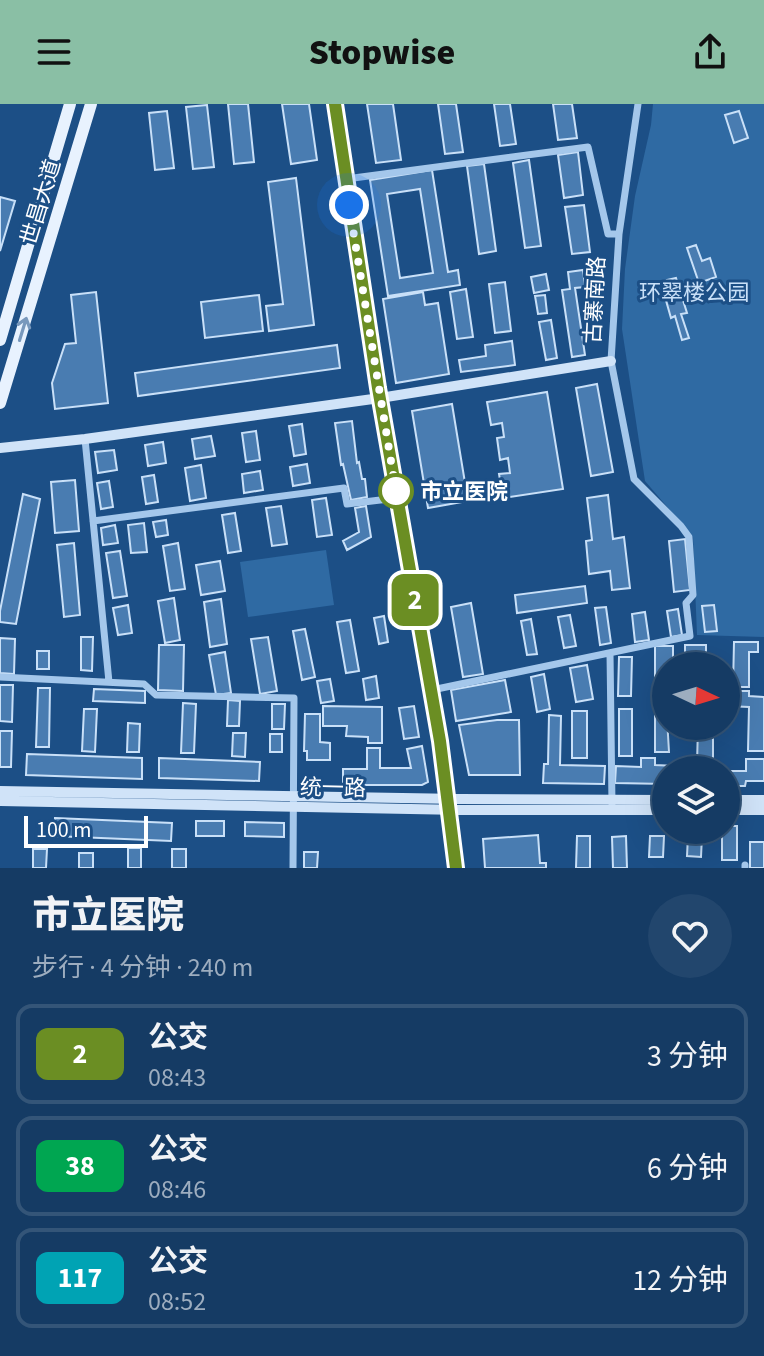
<!DOCTYPE html>
<html lang="zh">
<head>
<meta charset="utf-8">
<style>
  :root { --surface:#153b64; --page:#22466d; --text:#f1f3f6; --muted:#9dadbf; --line:#345578; --accent:#8abfa5 }
  body { margin:0; font-family:"Source Sans 3","Noto Sans SC",sans-serif; background:var(--page); color:var(--text); height:100vh; display:flex; flex-direction:column; font-size:30px; white-space:nowrap }
  * { box-sizing:border-box; margin:0 }
  p { font-size:26px; color:var(--muted) }
  .icon { flex:none; width:44px; height:44px; fill:none; stroke:currentColor; stroke-width:2; stroke-linecap:round; stroke-linejoin:round }
  .map { position:relative; height:764px; overflow:hidden }
  .details { display:flex; flex-direction:column; background:var(--surface); flex:1 }
  .details>* { flex:none }
  .badge { padding:0 16px; border-radius:12px; font-size:28px; line-height:52px }
  .needle { width:52px; rotate:94deg }
  .buttons { position:absolute; left:652px; top:548px; display:grid; gap:16px }
  .buttons a { display:grid; place-items:center; width:88px; height:88px; border-radius:50%; background:var(--surface); box-shadow:0 8px 32px #0002,0 0 0 2px var(--line); font-size:40px }
  .scale { position:absolute; left:24px; bottom:20px; width:124px; box-sizing:border-box; padding-left:8px; border:4px solid #fff; border-top:0; font-size:22px; line-height:28px; white-space:nowrap; color:#fff; -webkit-text-stroke:6px #1c4f86; paint-order:stroke }
  .you { position:absolute; width:40px; height:40px; margin:-20px; border:6px solid #fff; border-radius:50%; background:#1a73e8; box-shadow:0 0 0 12px #1a73e833 }
  .map>.badge { position:absolute; translate:-50% -50%; box-shadow:0 0 0 4px #fff }
  .round { display:grid; place-items:center; flex:none; width:84px; height:84px; border-radius:42px; background:var(--page) }
  .head { display:flex; align-items:center; justify-content:space-between; height:136px; padding:0 32px }
  h1 { font-size:38px; font-weight:800; line-height:60px }
  ul { padding:0; list-style:none }
  li { display:flex; align-items:center; gap:24px; height:100px; margin:0 16px 12px; padding:0 16px; border:4px solid var(--line); border-radius:16px }
  li div { flex:1 }
  li b { display:block; font-size:30px }
  li em { font-style:normal }
  li .badge { min-width:88px; font-weight:700; text-align:center }
  header { display:flex; justify-content:space-between; align-items:center; height:104px; padding:0 32px; background:var(--accent); color:#111; font-size:36px; font-weight:800 }
  .map>svg:first-child { display:block }
  .green { fill:#2f6aa3 }
  .building { fill:#497cb1; stroke:#c9e0f8; stroke-width:2; fill-rule:evenodd }
  .lines { fill:none; stroke-linecap:round; stroke-linejoin:round }
  .street { stroke:#a4c7eb; stroke-width:7 }
  .secondary { stroke:#d0e3f8; stroke-width:10 }
  .primary { stroke:#e8f2fe; stroke-width:12 }
  .oneway { stroke:#7898bc }
  .line-casing { stroke:#fff; stroke-width:18 }
  .line { stroke:#6b8e23; stroke-width:12 }
  .walk { stroke:#fff; stroke-width:8; stroke-dasharray:0 14.4 }
  .stop-dot { fill:#fff; stroke:#6b8e23; stroke-width:4 }
  .labels { text-anchor:middle; stroke-width:6; stroke-linejoin:round; paint-order:stroke }
  .street-label { font-size:22px; fill:#fff; stroke:#1c4f86 }
  .park-label { font-size:22px; fill:#c9e0f8; stroke:#1c4f86 }
  .stop-label { font-size:22px; font-weight:bold; fill:#fff; stroke:#1c4f86; text-anchor:start }
</style>
</head>
<body>
<header><svg class="icon" aria-label="menu" viewBox="0 0 24 24"><path d="M4 6h16M4 12h16M4 18h16"/></svg>Stopwise<svg class="icon" aria-label="share" viewBox="0 0 24 24"><path d="M12 15V3M7 8l5-5 5 5M5 13v7h14v-7"/></svg></header>
<div class="map">
<svg width="764" height="764" viewBox="0 0 764 764">
  <rect width="100%" height="100%" fill="#1c4f86"/>
  <path class="green" d="M653,0H764V533L697,531L693,433L645,377L622,225L625,165L635,92L651,21Z
    M326,446L334,501L248,513L240,458Z"/>
  <path class="building" d="M228,0H248L254,58L234,60Z
    M282,0H309L317,56L291,60Z
    M367,0H393L401,56L376,59Z
    M438,0H456L463,48L445,50Z
    M494,0H510L516,40L500,42Z
    M553,0H572L577,34L558,36Z
    M207,1L214,63L193,65L186,3Z
    M167,7L174,64L155,66L149,9Z
    M739,7L748,34L734,39L725,11Z
    M578,48L583,91L564,94L558,51Z
    M529,56L541,142L525,144L513,59Z
    M484,60L496,147L479,150L467,62Z
    M432,66L448,168L458,166L460,181L388,192L370,76ZM420,85L433,169L400,174L387,90Z
    M296,74L314,221L269,227L266,202L283,200L268,78Z
    M0,93L15,97L0,147Z
    M584,101L590,148L572,150L565,103Z
    M696,141L702,157L710,154L716,173L699,179L687,144Z
    M583,166L585,183L575,184L585,251L572,253L562,186L570,185L568,168Z
    M546,170L549,186L534,189L531,173Z
    M676,174L687,209L681,210L689,234L682,236L675,212L671,214L665,193L672,191L667,176Z
    M505,178L511,227L495,229L489,180Z
    M466,185L473,233L457,235L450,188Z
    M96,188L108,299L55,305L52,279L65,240L76,239L71,191Z
    M423,188L425,201L438,199L449,270L396,279L383,195Z
    M259,191L263,227L205,234L201,198Z
    M545,191L547,209L538,210L535,192Z
    M551,216L557,254L546,256L539,218Z
    M512,237L515,261L461,268L459,256L486,252L485,241Z
    M337,241L340,264L138,292L135,269Z
    M597,280L613,368L591,372L576,284Z
    M547,288L563,385L503,394L499,370L510,369L508,354L500,356L497,334L504,333L502,319L491,321L487,298Z
    M452,300L468,397L428,404L412,307Z
    M352,317L357,359L359,358L362,375H365L367,393L351,396L343,360L341,361L335,319Z
    M302,320L306,350L294,352L289,322Z
    M256,327L260,356L246,358L242,329Z
    M211,332L215,352L195,355L192,335Z
    M163,338L166,359L148,362L145,341Z
    M114,346L117,366L98,369L95,348Z
    M307,360L310,379L293,382L290,363Z
    M201,361L206,394L190,397L185,364Z
    M260,367L263,386L244,389L242,370Z
    M154,371L158,398L146,400L142,373Z
    M75,376L79,427L55,429L51,378Z
    M109,377L113,403L101,405L97,379Z
    M23,390L40,395L16,520L0,518V507Z
    M608,391L613,435L624,433L630,484L612,486L610,467L589,470L586,437L592,436L587,394Z
    M326,394L332,431L317,433L312,396Z
    M281,402L287,440L272,442L266,404Z
    M366,402L371,433L347,446L343,437L359,428L355,404Z
    M235,409L241,447L228,449L222,411Z
    M166,416L168,431L156,433L153,418Z
    M144,419L147,448L131,449L128,421Z
    M115,421L118,439L103,441L101,424Z
    M685,435L690,486L674,488L669,437Z
    M74,439L80,511L64,513L57,441Z
    M178,439L185,485L170,487L163,442Z
    M120,447L127,492L113,494L106,449Z
    M220,457L225,487L201,491L196,461Z
    M585,482L587,499L517,509L515,491Z
    M174,494L180,536L165,539L158,497Z
    M221,495L227,540L210,543L204,498Z
    M471,499L483,570L463,573L451,503Z
    M128,501L132,529L118,531L113,504Z
    M714,501L717,527L705,528L702,502Z
    M606,503L611,539L600,541L595,504Z
    M678,505L682,531L671,533L667,507Z
    M645,508L649,536L635,538L632,510Z
    M570,511L576,542L564,544L558,513Z
    M384,512L388,538L379,540L374,514Z
    M531,515L537,550L527,551L521,517Z
    M350,516L359,567L346,569L337,518Z
    M305,525L315,573L302,576L293,527Z
    M81,533H93L92,567L81,566Z
    M268,533L277,587L260,590L251,535Z
    M0,534L15,535L14,570L0,569Z
    M734,538H758V548H749V583H733Z
    M159,541H184L183,587L158,586Z
    M685,541H706V562H685Z
    M655,542H673V562H666V590L655,589Z
    M37,547H49V565H37Z
    M225,548L231,589L216,591L209,551Z
    M619,553H632L631,592H618Z
    M587,561L593,595L576,598L570,564Z
    M544,570L550,605L537,608L531,573Z
    M376,572L379,594L366,596L363,575Z
    M330,575L334,597L321,599L317,577Z
    M505,576L511,608L456,617L451,586Z
    M0,581H13L12,618L0,617Z
    M38,584H50L49,643H36Z
    M94,585L145,587V599L93,597Z
    M726,587H749V592L764,593V647H748L749,603L726,602Z
    M228,596L240,597L239,622H227Z
    M655,596L666,597L669,648H655Z
    M183,599L196,600L194,649H181Z
    M272,600H285L284,625H272Z
    M323,602L382,603V639H368V633L346,632L347,622H323Z
    M414,602L419,633L404,635L399,604Z
    M84,605H97L95,648L82,647Z
    M619,605H632V652H619Z
    M572,607H587V654H572Z
    M305,610H320V638L330,639V656H307V647H304Z
    M549,611L561,612L560,661L605,662L604,680L543,679L544,660H548Z
    M497,616H519L520,671H469L459,621Z
    M128,619L140,620L139,648H127Z
    M698,622H713V661L697,660Z
    M0,627H12L11,663H0Z
    M233,629H246L245,653L232,652Z
    M270,630H282V648H270Z
    M422,642L428,678L422,681H343V665H367V644H380V664H411L407,645Z
    M27,650L142,654V675L26,671Z
    M159,654L260,658L259,677L159,674Z
    M641,654H655V661L677,662V666H666V680L615,679L616,662L641,663Z
    M746,655H764V677H746L745,682H726V667H746Z
    M55,714L172,719L171,737L54,732Z
    M196,717H224V732H196Z
    M245,718L284,719V733L245,732Z
    M726,722H737V756H722V733H706L707,726H726Z
    M538,731L540,759H546V764H485L483,735Z
    M577,732H590V764H576Z
    M626,732L627,764H613L612,733Z
    M650,732H664L663,753H649Z
    M688,732H702L701,753L687,752Z
    M750,738H764V764H750Z
    M128,744H141V764H128Z
    M33,745H47L46,764H33Z
    M172,745H186V764H172Z
    M304,748H318L317,764H304Z
    M79,749H93V764H79Z"/>
  <g class="lines">
    <path class="street" d="M346,75L588,43L608,130H619
      M85,335L109,578
      M93,417L344,384L347,400L397,394
      M610,549L612,700
      M0,573L144,580L156,591L294,594L293,764
      M432,586L690,532L686,499L693,491L689,433L681,422L634,375L611,257L619,130L638,0
      M745,761V764"/>
    <path class="secondary" d="M335,0L378,284L440,637L456,764
      M0,344L85,335L380,294L611,257
      M0,687L461,695L666,696
      M726,696H764
      M0,697L462,706H666
      M726,706H764"/>
    <path class="primary" d="M0,236L70,0
      M0,299L91,0"/>
  </g>
  <defs><path id="oneway-shaft" d="M-6 0H5M1.5-3L5.5 0L1.5 3" fill="none" stroke-width="1.6" stroke-linecap="round" stroke-linejoin="round" transform="scale(2)"/></defs>
  <use class="oneway" href="#oneway-shaft" transform="translate(23 225) rotate(-73)"/>
  <g class="lines">
    <defs>
      <path id="line" d="M335,0L378,284L440,637L456,764"/>
    </defs>
    <use href="#line" class="line-casing"/>
    <use href="#line" class="line"/>
    <path class="walk" d="M349,101L397,394L396,387"/>
  </g>
  <circle class="stop-dot" cx="396" cy="387" r="16"/>
  <g class="labels">
    <g class="street-label">
      <text transform="translate(40 98) rotate(-73)" y="8">世昌大道</text>
      <text transform="translate(594 196) rotate(-87)" y="8">古寨南路</text>
      <text transform="translate(333 683) rotate(1)" y="8">统一路</text>
    </g>
    <g class="park-label">
      <text x="694" y="196">环翠楼公园</text>
    </g>
    <g class="stop-label">
      <text x="420" y="395">市立医院</text>
    </g>
  </g>
</svg>
<div class="buttons">
<a><svg class="needle" viewBox="-14 -14 28 28"><path d="M0-13l5 13h-10z" fill="#e53935"/><path d="M0 13l5-13h-10z" fill="#9dadbf"/></svg></a>
<a><svg class="icon" aria-label="layers" viewBox="0 0 24 24"><path d="M12 4l9 5-9 5-9-5zM3 14l9 5 9-5"/></svg></a>
</div>
<div class="scale">100 m</div>
<div class="you" style="left:349px;top:101px"></div>
<b class="badge" style="left:415px;top:496px;background:#6b8e23;color:#fff">2</b>
</div>
<section class="details">
<div class="head"><div><h1>市立医院</h1><p>步行 · 4 分钟 · 240 m</p></div><a class="round"><svg class="icon" aria-label="heart" viewBox="0 0 24 24"><path d="M12 20l-8-8c-3-5 5-10 8-4 3-6 11-1 8 4z"/></svg></a></div>
<ul>
<li><span class="badge" style="background:#6b8e23;color:#fff">2</span><div><b>公交</b><p>08:43</p></div><em>3 分钟</em></li>
<li><span class="badge" style="background:#00a651;color:#fff">38</span><div><b>公交</b><p>08:46</p></div><em>6 分钟</em></li>
<li><span class="badge" style="background:#00a3b4;color:#fff">117</span><div><b>公交</b><p>08:52</p></div><em>12 分钟</em></li>
</ul>
</section>
</body>
</html>
